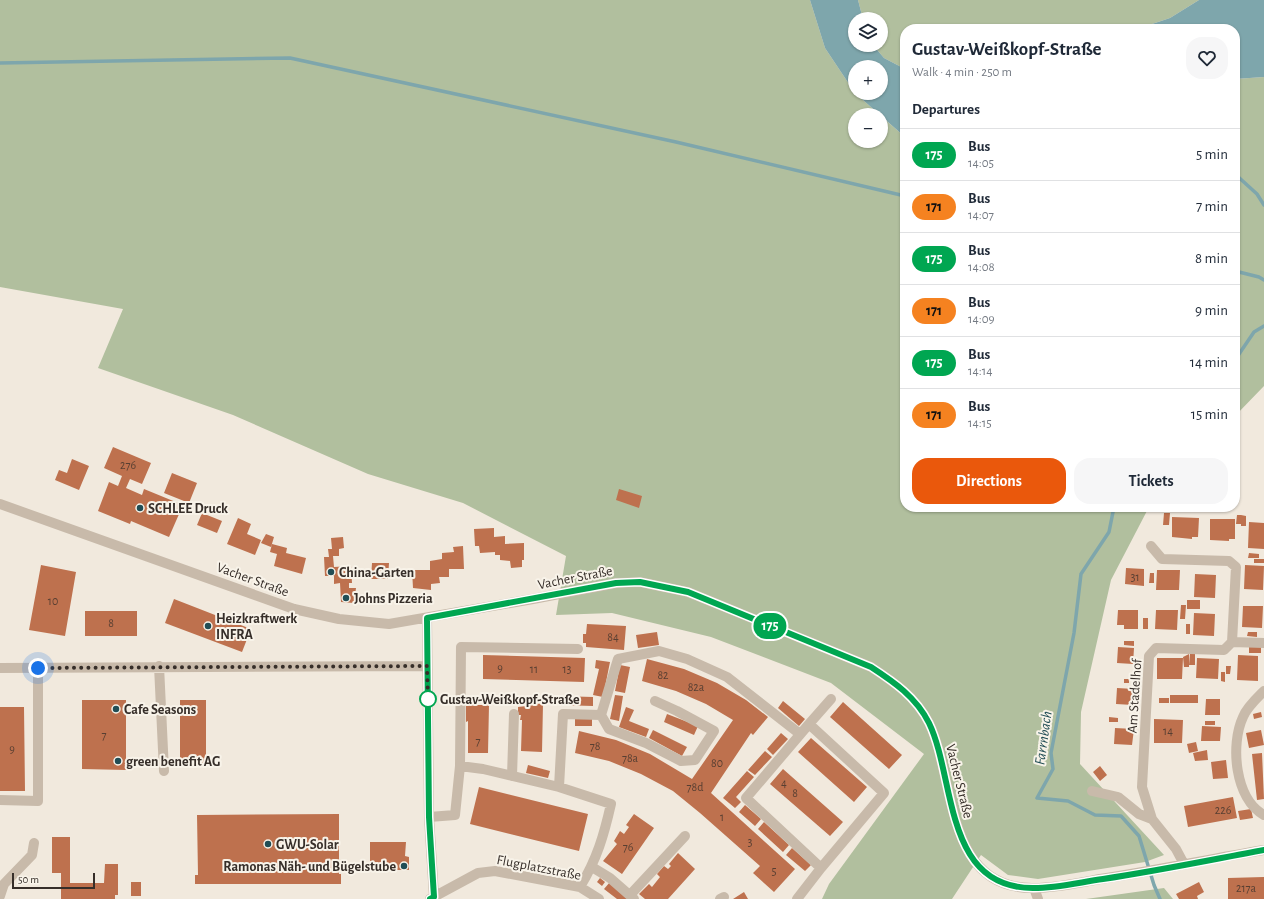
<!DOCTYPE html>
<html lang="en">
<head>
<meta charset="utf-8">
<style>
  :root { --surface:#fff; --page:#f6f6f7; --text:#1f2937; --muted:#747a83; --line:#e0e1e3; --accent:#ea580c }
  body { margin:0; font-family:"Alegreya Sans",sans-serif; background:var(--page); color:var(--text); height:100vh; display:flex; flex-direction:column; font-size:15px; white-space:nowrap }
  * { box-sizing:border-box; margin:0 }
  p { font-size:13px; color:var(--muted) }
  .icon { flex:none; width:22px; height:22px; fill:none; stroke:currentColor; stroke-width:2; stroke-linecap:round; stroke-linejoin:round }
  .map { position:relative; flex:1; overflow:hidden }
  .sheet { position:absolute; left:900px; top:24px; width:340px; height:488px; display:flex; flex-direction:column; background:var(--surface); border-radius:16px; box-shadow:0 1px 3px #0004 }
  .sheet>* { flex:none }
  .badge { padding:0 8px; border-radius:13px; font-size:14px; line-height:26px }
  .fabs { position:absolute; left:848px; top:12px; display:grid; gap:8px }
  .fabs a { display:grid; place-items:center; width:40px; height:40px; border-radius:50%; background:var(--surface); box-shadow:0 1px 3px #0004; font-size:20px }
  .scale { position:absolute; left:12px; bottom:10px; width:83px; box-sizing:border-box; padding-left:4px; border:2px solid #362e29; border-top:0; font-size:11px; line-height:14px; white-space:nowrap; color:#362e29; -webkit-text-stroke:3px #f8f3e9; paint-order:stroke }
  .you { position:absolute; width:20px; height:20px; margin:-10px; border:3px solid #fff; border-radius:50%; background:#1a73e8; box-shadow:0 0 0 6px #1a73e833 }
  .map>.badge { position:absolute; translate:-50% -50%; box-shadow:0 0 0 2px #fff }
  h2 { padding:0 12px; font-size:15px; line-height:36px }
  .round { display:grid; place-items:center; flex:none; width:42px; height:42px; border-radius:16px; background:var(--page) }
  .headline { display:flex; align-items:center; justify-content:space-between; height:68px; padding:0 12px }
  h1 { font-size:19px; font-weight:700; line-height:30px }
  .primary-button { display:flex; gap:8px; margin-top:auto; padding:8px 12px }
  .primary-button a { flex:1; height:46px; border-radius:16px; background:var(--accent); color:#fff; font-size:16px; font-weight:700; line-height:46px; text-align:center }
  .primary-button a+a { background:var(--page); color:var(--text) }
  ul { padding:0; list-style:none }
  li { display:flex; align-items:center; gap:12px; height:52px; padding:0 12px; border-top:1px solid var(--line) }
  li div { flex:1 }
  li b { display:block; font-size:15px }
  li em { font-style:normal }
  li .badge { min-width:44px; font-weight:700; text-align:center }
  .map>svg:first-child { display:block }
  .green { fill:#b1bf9e }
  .water { fill:#7ea6ac; fill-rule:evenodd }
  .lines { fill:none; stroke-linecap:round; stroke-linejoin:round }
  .stream { stroke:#7ea6ac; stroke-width:3.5 }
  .building { fill:#be714e }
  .minor { stroke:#c8baaa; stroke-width:10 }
  .line-casing { stroke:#fff; stroke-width:9 }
  .line { stroke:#00a651; stroke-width:6 }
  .walk { stroke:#362e29; stroke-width:4; stroke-dasharray:0 7.2 }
  .poi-dot { fill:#214d55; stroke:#f8f3e9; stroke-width:1.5 }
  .stop-dot { fill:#fff; stroke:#00a651; stroke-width:2 }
  .labels { text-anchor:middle; stroke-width:4; stroke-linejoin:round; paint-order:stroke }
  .number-label { font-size:12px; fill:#583f32 }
  .poi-label { font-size:14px; font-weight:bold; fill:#362e29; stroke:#f8f3e9; text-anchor:start }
  .street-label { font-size:14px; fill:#362e29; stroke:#f8f3e9 }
  .stop-label { font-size:14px; font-weight:bold; fill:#362e29; stroke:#f8f3e9; text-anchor:start }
  .water-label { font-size:15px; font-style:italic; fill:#214d55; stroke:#f8f3e9 }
</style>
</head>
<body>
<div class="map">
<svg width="1264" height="899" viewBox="0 0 1264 899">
  <rect width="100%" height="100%" fill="#f1e9dd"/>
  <path class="green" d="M0,0H810L825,48L855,93L880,115H855V141H881V116L905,137V507H1149L1111,580L1081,712L1080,764L1164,855L1145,862L1038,879L1008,875L981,855L952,899H822L829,884L924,754L831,683L711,637L612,613L556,615L566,556L463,503L368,474L233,415L98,368L123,309L0,287Z
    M858,0H1199L1170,18L1137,29H905V69L884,58L873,45H881V19H863Z
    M1264,77V386L1235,416V79Z
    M1164,888L1173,899H1086Z"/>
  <path class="water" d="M810,0H858L863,19H855V45H873L884,58L905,69V137L855,93L825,48ZM855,67H881V93H855Z
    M1199,0H1264V77L1235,79V29H1137L1170,18Z"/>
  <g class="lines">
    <path class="stream" d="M0,63L290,58L676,142L905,196
      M1235,174L1257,194L1264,205
      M1235,271L1259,277L1264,280
      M1235,360L1254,332L1264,326
      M1114,507L1109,532L1081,574L1074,633L1051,753L1053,769L1037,798L1068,801L1095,815L1121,816L1139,836L1154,885L1160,899"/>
  </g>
  <path class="building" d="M113,447L151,463L142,484L130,479L126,488L142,495L144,489L183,505L169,537L131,521L130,524L98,511L109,482L118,486L122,476L104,468Z
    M72,459L89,466L79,490L55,480L59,470L67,473Z
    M172,473L197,483L189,503L164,493Z
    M619,489L642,496L639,508L616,500Z
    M202,513L222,521L217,533L197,525Z
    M1164,513H1170L1169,525H1163Z
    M1237,515H1241V524H1236Z
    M1241,515L1246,516V526H1241Z
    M1172,517L1199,518L1198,537H1192V539L1172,537Z
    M238,518L251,524L247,534L261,540L255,555L227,544Z
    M1210,519H1235V539H1229V541L1210,540Z
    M1249,522L1264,523V549L1248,548Z
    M494,528V537L505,536V544L524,543V560H522V567L511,568L510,561L500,560V555H495V552L480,553L479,546H475L474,529Z
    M266,534L274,537L271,547L261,543Z
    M343,537L344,548L339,549V556H333L334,567L351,566L352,583H349V588H356L354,603L341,602L340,583L334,584V576H325L324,557H329L328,549H332L331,538Z
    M272,544L287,548L286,553L306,558L302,574L274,566L277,554L270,552Z
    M463,546L464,569H449V577H439L440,583L431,584V590L413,588L412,570H430V561L442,559V553L454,552L453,547Z
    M1249,553L1259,554V558H1248Z
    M1254,559H1264V563H1254Z
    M372,563H389L388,579H371Z
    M41,565L76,572L65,636L29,630Z
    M1245,565L1264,566L1263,590L1244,589Z
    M1126,568L1144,569V586L1125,584Z
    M1157,570H1180L1179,590H1156Z
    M1150,573H1154V583H1149Z
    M1195,574L1216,575L1215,598L1194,597Z
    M174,599L251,629L242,652L165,623Z
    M1187,600H1200V609H1187Z
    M1181,605H1186L1185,619H1180Z
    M1243,606H1263L1262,628L1242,627Z
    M1118,610H1138V629H1124V625H1117Z
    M1156,610H1178L1177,630L1155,629Z
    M85,611H137V636H85Z
    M1194,613L1215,614L1214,636L1193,635Z
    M1143,618H1148V629H1143Z
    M587,624L626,626L624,650L586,647V643H583V634H586Z
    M1186,624H1190V634H1186Z
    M657,632L659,645L638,648L636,635Z
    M1248,632H1257V637L1247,636Z
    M1124,641H1134V646L1124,645Z
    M1118,647L1134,648L1133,664L1117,663Z
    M1249,647H1261V653H1249Z
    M1190,653L1195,654V665H1189Z
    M1189,654V667H1184L1183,657Z
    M483,655L585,658L584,682L483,679Z
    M1238,655L1258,656V681L1237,680Z
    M1157,658H1183L1182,679H1157Z
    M1197,658L1219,659L1218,679L1196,678Z
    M647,659L684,669L717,683L746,700L768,717L753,735L751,733L711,793L795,869L774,892L753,873L760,866L700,813L673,791L641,774L609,761L575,753L579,731L616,740L650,754L692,779L733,720L706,704L676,691L642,681Z
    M596,660L610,662L603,697L593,695L599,669L595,668Z
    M620,665L630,667L625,693L615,691Z
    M1226,666H1231L1230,674H1226Z
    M1221,672H1225V682L1221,681Z
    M1124,679H1129V683H1124Z
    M1117,688L1134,689L1133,705L1116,704Z
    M615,695L623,696L619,721L610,719Z
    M1170,695H1198V703H1170Z
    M559,696L593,697V706L558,705Z
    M1159,698H1169V703H1159Z
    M1206,699H1220V715H1205Z
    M82,700H126V770L82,769Z
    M180,700H206V765H180Z
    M783,701L805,719L799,726L778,708Z
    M843,702L902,755L889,769L830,717Z
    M527,703L543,704L542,752L521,751L522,720H520L521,715H518V707L527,706Z
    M471,705H489L488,753H468V721L466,722V706Z
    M0,707H24L25,791H0Z
    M626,707L634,710L629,721L649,729L646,737L619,727Z
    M1261,712L1262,717L1254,719L1253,714Z
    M667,714L698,726L694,735L664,722Z
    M1109,717L1118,718V722H1109Z
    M575,718H592V726H575Z
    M1154,719L1183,720L1182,743H1154Z
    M1205,721H1215V725H1205Z
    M1202,726L1221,727L1220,741H1201Z
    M1115,728L1134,729L1132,745L1114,744Z
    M653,730L687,747L682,756L649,738Z
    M1261,730L1264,745L1249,748L1246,733Z
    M781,733L788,739L773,755L767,749Z
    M811,738L867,787L854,802L798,752Z
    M1196,742L1198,751L1189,753L1187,744Z
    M1207,750L1208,760L1195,761L1193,753Z
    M765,751L772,757L755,775L748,770Z
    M1262,753L1264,799L1257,800L1252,754Z
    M1226,760L1228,778L1213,779L1211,762Z
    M528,765L550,771L548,778L526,773Z
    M1100,766L1107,775L1100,781L1093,772Z
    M783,769L843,822L830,836L770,784Z
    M747,771L754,777L736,797L741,802L735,808L723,798Z
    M479,787L588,814L579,851L470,824Z
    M1233,797L1237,818L1188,827L1184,806Z
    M745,805L761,819L755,826L739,812Z
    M1251,809L1253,818L1240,820L1238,811Z
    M339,814V874H341V884H195V875H198L197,815Z
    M634,814L654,828L622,874L603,861L617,844L614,841L620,831L624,834L629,827L626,825Z
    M764,822L789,845L783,852L758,829Z
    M52,837H70V883H104L105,864H118V895H115V899H61V873H52Z
    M370,842H406L405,856L409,857V870H394V866H370Z
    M792,848L811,865L805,871L786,855Z
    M678,853L695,869L668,899H645L639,894L649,884L652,887L660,877L657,874L664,866L668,869L671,866L669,864Z
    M1264,877V899H1228V878Z
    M600,878L605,882L602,886L597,882Z
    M131,882H141V896H131Z
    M610,882L629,899H617L604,889Z
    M1199,882L1204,892L1197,896L1198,899H1179L1176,894Z
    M744,892L748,899H733Z"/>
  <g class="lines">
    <path class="minor" d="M0,504L294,609L339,619L389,624L533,599L617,583L640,582L688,592L871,667C894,682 916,697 929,723C956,779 944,890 1034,888C1056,888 1079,883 1100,879C1155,871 1209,859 1264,850
      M1151,546L1162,559L1229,561L1236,567L1232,642L1224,650L1156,648L1149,656L1142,787L1152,819L1176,849L1184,864
      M427,618L429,817L434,897
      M1232,642L1264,643
      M159,666L164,771
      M0,668L427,666
      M1264,691C1257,698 1247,707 1243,717C1230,745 1235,799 1264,815
      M601,715L609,729L646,743L681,761L695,760L714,731L677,711L655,701
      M809,724L831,699
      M460,766L483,769L559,787
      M512,776L514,714
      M1092,791L1118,797L1139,814L1152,819
      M0,800L38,801V668
      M429,817L455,815L460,766L461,647L578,649
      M592,867L610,878L634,899
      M580,887C597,859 604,835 611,804L559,787L563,714L601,715L618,659L659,651L687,659L727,677L800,734
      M1034,888L1038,899
      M630,895L685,836
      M0,896L4,884L32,855L34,843
      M430,899L478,873L495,871L580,887L599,899
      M720,899L724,897
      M797,899L821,868L746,798L809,724L884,793L821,868"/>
  </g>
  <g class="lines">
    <defs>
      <path id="line" d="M430,899L434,897L429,817L427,618L616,583L640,582L688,592L871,667C894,682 916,697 929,723C956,779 943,889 1034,888C1057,888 1081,882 1103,879C1157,871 1210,860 1264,850"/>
    </defs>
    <use href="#line" class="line-casing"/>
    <use href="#line" class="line"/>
    <path class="walk" d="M38,668L427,666L428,699"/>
  </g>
  <g class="poi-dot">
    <circle cx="140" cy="508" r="4"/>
    <circle cx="331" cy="572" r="4"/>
    <circle cx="346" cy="598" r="4"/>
    <circle cx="208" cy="626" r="4"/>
    <circle cx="116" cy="709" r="4"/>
    <circle cx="118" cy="761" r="4"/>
    <circle cx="268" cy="844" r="4"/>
    <circle cx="404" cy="866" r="4"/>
  </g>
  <circle class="stop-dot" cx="428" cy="699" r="8"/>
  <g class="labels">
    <g class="number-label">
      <text x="128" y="469">276</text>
      <text x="1135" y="581">31</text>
      <text x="53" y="605">10</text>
      <text x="111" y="627">8</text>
      <text x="613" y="641">84</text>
      <text x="500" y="672">9</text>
      <text x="534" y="673">11</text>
      <text x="567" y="673">13</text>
      <text x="663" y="679">82</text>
      <text x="696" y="691">82a</text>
      <text x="1168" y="735">14</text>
      <text x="104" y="739">7</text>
      <text x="478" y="745">7</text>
      <text x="595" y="750">78</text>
      <text x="12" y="753">9</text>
      <text x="630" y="762">78a</text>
      <text x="717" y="767">80</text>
      <text x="784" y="787">4</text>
      <text x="695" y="791">78d</text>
      <text x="795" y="797">8</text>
      <text x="1223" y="814">226</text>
      <text x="722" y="821">1</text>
      <text x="750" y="846">3</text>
      <text x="628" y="851">76</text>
      <text x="774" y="875">5</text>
      <text x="1246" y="892">217a</text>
    </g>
    <g class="poi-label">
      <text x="148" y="513">SCHLEE Druck</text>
      <text x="339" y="577">China-Garten</text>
      <text x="354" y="603">Johns Pizzeria</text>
      <text x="216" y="623">Heizkraftwerk<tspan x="216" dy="16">INFRA</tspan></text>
      <text x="124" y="714">Cafe Seasons</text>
      <text x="126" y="766">green benefit AG</text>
      <text x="276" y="849">GWU-Solar</text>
      <text x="396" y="871" text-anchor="end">Ramonas Näh- und Bügelstube</text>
    </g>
    <g class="street-label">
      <text transform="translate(575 577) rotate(-11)" y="5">Vacher Straße</text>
      <text transform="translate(253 579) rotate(20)" y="5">Vacher Straße</text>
      <text transform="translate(1134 696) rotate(-86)" y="5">Am Stadelhof</text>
      <text transform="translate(960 781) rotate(76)" y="5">Vacher Straße</text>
      <text transform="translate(539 867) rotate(11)" y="5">Flugplatzstraße</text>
    </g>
    <g class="stop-label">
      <text x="440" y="704">Gustav-Weißkopf-Straße</text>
    </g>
    <g class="water-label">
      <text transform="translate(1043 738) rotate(-82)" y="5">Farrnbach</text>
    </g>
  </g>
</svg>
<div class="fabs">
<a><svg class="icon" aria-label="layers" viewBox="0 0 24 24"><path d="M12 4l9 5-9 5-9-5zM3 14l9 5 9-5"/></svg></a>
<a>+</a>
<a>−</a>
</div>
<div class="scale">50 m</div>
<div class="you" style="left:38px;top:668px"></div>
<b class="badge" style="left:770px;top:626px;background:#00a651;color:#fff">175</b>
<section class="sheet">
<div class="headline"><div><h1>Gustav-Weißkopf-Straße</h1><p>Walk · 4 min · 250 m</p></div><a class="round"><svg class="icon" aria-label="heart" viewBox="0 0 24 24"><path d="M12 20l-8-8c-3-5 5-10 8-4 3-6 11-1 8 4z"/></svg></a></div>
<h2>Departures</h2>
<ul>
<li><span class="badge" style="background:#00a651;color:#fff">175</span><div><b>Bus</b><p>14:05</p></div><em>5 min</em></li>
<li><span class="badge" style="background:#f58220;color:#111">171</span><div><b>Bus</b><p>14:07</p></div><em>7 min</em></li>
<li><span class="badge" style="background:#00a651;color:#fff">175</span><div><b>Bus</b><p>14:08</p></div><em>8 min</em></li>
<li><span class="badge" style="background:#f58220;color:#111">171</span><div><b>Bus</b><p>14:09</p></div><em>9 min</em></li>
<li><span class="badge" style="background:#00a651;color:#fff">175</span><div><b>Bus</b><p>14:14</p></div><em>14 min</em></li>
<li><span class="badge" style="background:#f58220;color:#111">171</span><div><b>Bus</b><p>14:15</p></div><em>15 min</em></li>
</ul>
<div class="primary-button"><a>Directions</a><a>Tickets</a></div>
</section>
</div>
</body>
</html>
